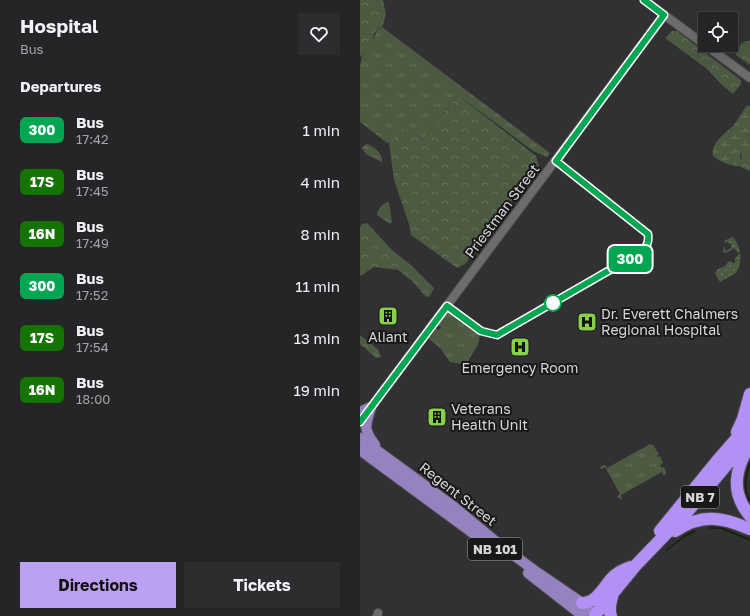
<!DOCTYPE html>
<html lang="en">
<head>
<meta charset="utf-8">
<style>
  :root { --surface:#252426; --page:#2d2c2e; --text:#f1f3f6; --muted:#a3a4a7; --line:#424143; --accent:#bca0f2 }
  body { margin:0; font-family:"Golos Text",sans-serif; background:var(--page); color:var(--text); height:100vh; display:flex; flex-direction:column; font-size:15px; white-space:nowrap }
  * { box-sizing:border-box; margin:0 }
  p { font-size:13px; color:var(--muted) }
  .icon { flex:none; width:22px; height:22px; fill:none; stroke:currentColor; stroke-width:2; stroke-linecap:round; stroke-linejoin:round }
  .map { position:relative; flex:1; overflow:hidden }
  .drawer { display:flex; flex-direction:column; background:var(--surface); width:360px }
  .drawer>* { flex:none }
  .badge { padding:0 8px; border-radius:6px; font-size:14px; line-height:26px }
  .tools { position:absolute; left:338px; top:12px; display:grid; gap:8px }
  .tools a { display:grid; place-items:center; width:40px; height:40px; border-radius:0px; background:var(--surface); box-shadow:0 4px 16px #0002,0 0 0 1px var(--line); font-size:20px }
  .map>.badge { position:absolute; translate:-50% -50%; box-shadow:0 0 0 2px #fff }
  h2 { padding:0 20px; font-size:15px; line-height:36px }
  .round { display:grid; place-items:center; flex:none; width:42px; height:42px; border-radius:0px; background:var(--page) }
  .head { display:flex; align-items:center; justify-content:space-between; height:68px; padding:0 20px }
  h1 { font-size:19px; font-weight:700; line-height:30px }
  .primary-button { display:flex; gap:8px; margin-top:auto; padding:8px 20px }
  .primary-button a { flex:1; height:46px; border-radius:0px; background:var(--accent); color:#111; font-size:16px; font-weight:700; line-height:46px; text-align:center }
  .primary-button a+a { background:var(--page); color:var(--text) }
  ul { padding:0; list-style:none }
  li { display:flex; align-items:center; gap:12px; height:52px; padding:0 20px }
  li div { flex:1 }
  li b { display:block; font-size:15px }
  li em { font-style:normal }
  li .badge { min-width:44px; font-weight:700; text-align:center }
  main { display:flex; flex:1; min-height:0 }
  .map>svg:first-child { display:block }
  .grass { fill:url(#grass-tufts) }
  .forest { fill:url(#forest-crowns) }
  .wetland { fill:url(#wetland-marsh) }
  .park { fill:url(#park-dots) }
  .lines { fill:none; stroke-linecap:round; stroke-linejoin:round }
  .stream { stroke:#132207; stroke-width:1.5 }
  .minor-casing { stroke:#4e4d4f; stroke-width:10 }
  .major-casing { stroke:#4e4d4f; stroke-width:12 }
  .highway-casing { stroke:#4e4d4f; stroke-width:14 }
  .minor { stroke:#6c6b6e; stroke-width:8 }
  .major { stroke:#9682be; stroke-width:10 }
  .highway { stroke:#b291f4; stroke-width:12 }
  .line-casing { stroke:#fff; stroke-width:9 }
  .line { stroke:#00a651; stroke-width:6 }
  .stop-dot { fill:#fff; stroke:#00a651; stroke-width:2 }
  .labels { text-anchor:middle; stroke-width:4; stroke-linejoin:round; paint-order:stroke }
  .shield { fill:#191819; stroke:#9e9e9f; stroke-width:1 }
  .shield-label { font-size:13px; font-weight:bold; fill:#d7d7d8 }
  .street-label { font-size:14px; fill:#d7d7d8; stroke:#191819 }
  .poi-label { font-size:14px; fill:#d7d7d8; stroke:#191819; text-anchor:start }
</style>
</head>
<body>
<main>
<section class="drawer">
<div class="head"><div><h1>Hospital</h1><p>Bus</p></div><a class="round"><svg class="icon" aria-label="heart" viewBox="0 0 24 24"><path d="M12 20l-8-8c-3-5 5-10 8-4 3-6 11-1 8 4z"/></svg></a></div>
<h2>Departures</h2>
<ul>
<li><span class="badge" style="background:#00a651;color:#fff">300</span><div><b>Bus</b><p>17:42</p></div><em>1 min</em></li>
<li><span class="badge" style="background:#157400;color:#fff">17S</span><div><b>Bus</b><p>17:45</p></div><em>4 min</em></li>
<li><span class="badge" style="background:#157400;color:#fff">16N</span><div><b>Bus</b><p>17:49</p></div><em>8 min</em></li>
<li><span class="badge" style="background:#00a651;color:#fff">300</span><div><b>Bus</b><p>17:52</p></div><em>11 min</em></li>
<li><span class="badge" style="background:#157400;color:#fff">17S</span><div><b>Bus</b><p>17:54</p></div><em>13 min</em></li>
<li><span class="badge" style="background:#157400;color:#fff">16N</span><div><b>Bus</b><p>18:00</p></div><em>19 min</em></li>
</ul>
<div class="primary-button"><a>Directions</a><a>Tickets</a></div>
</section>
<div class="map">
<svg width="390" height="616" viewBox="0 0 390 616">
  <defs>
    <pattern id="grass-tufts" width="24" height="20" patternUnits="userSpaceOnUse"><rect width="24" height="20" fill="#4c5a42"/><path d="M3 7l-1-3M5 7V3M7 7l1-3M15 17l-1-3M17 17v-4M19 17l1-3" fill="none" stroke="#65715d"/></pattern>
    <pattern id="forest-crowns" width="20" height="18" patternUnits="userSpaceOnUse"><rect width="20" height="18" fill="#4c5a42"/><path d="M2 6a3 3 0 1 1 6 0M12 15a3 3 0 1 1 6 0" fill="none" stroke="#65715d"/></pattern>
    <pattern id="wetland-marsh" width="20" height="14" patternUnits="userSpaceOnUse"><rect width="20" height="14" fill="#4c5a42"/><path d="M1 5h8M5 5V1M11 12h8M15 12V8" fill="none" stroke="#65715d"/></pattern>
    <pattern id="park-dots" width="8" height="8" patternUnits="userSpaceOnUse"><rect width="8" height="8" fill="#4c5a42"/><path d="M2 2h.1M6 6h.1" fill="none" stroke="#65715d" stroke-width="1.8" stroke-linecap="round"/></pattern>
  </defs>
  <rect width="100%" height="100%" fill="#313032"/>
  <path class="grass" d="M22,27L190,153L187,157L173,151L98,95L62,140L54,134L27,143L0,122V65C2,59 2,55 5,49C7,46 11,43 13,40C16,34 16,30 22,27Z
    M90,311L119,334C122,346 109,353 108,365L90,362L81,349L69,339L76,328L79,330L81,327L78,325L88,312Z
    M290,444L291,446L293,445L299,454L297,456V457L300,456L303,463L300,465L302,468L304,467L306,472L304,476L302,472L261,495L262,500L257,497L260,494L245,467L241,469L240,467L245,465L247,468Z"/>
  <path class="forest" d="M0,0H23L26,15L22,27L19,28L14,34L13,40L6,48L1,57L0,56Z
    M312,31H317L381,80V84L373,94L362,85L347,69L305,38Z
    M386,41H390V65L376,55V53L381,44Z
    M98,95L176,156L179,166L105,264L97,268L51,235L49,224L34,180L29,143L43,129L54,134L62,140Z
    M7,144C15,147 23,154 22,162L6,154L2,148L5,145Z
    M381,151L390,160V171L379,166L382,161Z
    M28,202L29,203L32,222L30,224L17,215C17,210 23,203 28,202Z
    M7,223L32,250L51,265L74,288L70,296L66,297L52,281L38,270L14,267L0,276V227L2,224Z
    M0,335L18,349L21,357L16,358L0,344Z"/>
  <path class="wetland" d="M387,105L390,107V160L381,152L380,156L382,161L379,166C369,166 361,162 353,156C350,144 365,133 373,126C378,120 382,112 387,105Z"/>
  <path class="park" d="M371,235C381,246 384,259 376,273L360,282L355,273L358,269L365,266L368,262L371,261L373,263H375V258L380,253L379,252L377,253V251L374,248L366,253L363,252L364,246L366,251L371,248V243L369,244L368,242L365,243L364,241L372,237Z"/>
  <g class="lines">
    <path class="stream" d="M390,463C385,477 383,488 390,501
      M350,528H361L390,540
      M307,550L325,536L335,531"/>
    <defs>
      <path id="minor" d="M284,0L390,78
        M0,422L304,15
        M17,616L18,613"/>
      <path id="major" d="M11,407C5,426 3,429 15,445
        M0,412L11,407
        M0,438L93,506L140,545L178,573L222,603L236,616
        M0,450L129,545
        M168,573L223,616"/>
      <path id="highway" d="M377,432L383,419L390,394
        M390,444C375,469 370,492 390,516
        M300,531L357,461L390,423
        M315,531C342,513 362,517 390,529
        M222,603C237,604 245,584 254,576C259,572 265,569 271,567
        M235,615L276,565L328,511L390,437
        M251,616C248,609 251,600 253,593"/>
    </defs>
    <use href="#minor" class="minor-casing"/>
    <use href="#major" class="major-casing"/>
    <use href="#highway" class="highway-casing"/>
    <use href="#minor" class="minor"/>
    <use href="#major" class="major"/>
    <use href="#highway" class="highway"/>
  </g>
  <g class="lines">
    <defs>
      <path id="line" d="M0,422L87,306L121,331L137,335L281,252C287,246 289,243 288,234L196,161L304,15L284,0"/>
    </defs>
    <use href="#line" class="line-casing"/>
    <use href="#line" class="line"/>
  </g>
  <defs>
    <symbol id="building-square" viewBox="-11 -11 22 22"><rect x="-9" y="-9" width="18" height="18" rx="4" fill="#88cf49" stroke="#191819"/><path d="M-4-6H4V6H1V3H-1V6H-4ZM-2.5-4.3h1.7v1.8h-1.7ZM.8-4.3h1.7v1.8H.8ZM-2.5-1h1.7V.8h-1.7ZM.8-1h1.7V.8H.8Z" fill="#111"/></symbol>
    <symbol id="hospital-square" viewBox="-11 -11 22 22"><rect x="-9" y="-9" width="18" height="18" rx="4" fill="#88cf49" stroke="#191819"/><path d="M-5-5h3v3.5h4V-5h3V5h-3V1.5h-4V5h-3Z" fill="#111"/></symbol>
  </defs>
  <g fill-rule="evenodd">
    <use href="#building-square" x="17" y="305" width="22" height="22"/>
    <use href="#hospital-square" x="216" y="311" width="22" height="22"/>
    <use href="#hospital-square" x="149" y="336" width="22" height="22"/>
    <use href="#building-square" x="66" y="406" width="22" height="22"/>
  </g>
  <circle class="stop-dot" cx="193" cy="303" r="8"/>
  <g class="labels">
    <g class="shield">
      <rect x="321" y="486" width="38" height="22" rx="3"/>
      <rect x="108" y="538" width="54" height="22" rx="3"/>
    </g>
    <g class="shield-label">
      <text x="340" y="502">NB 7</text>
      <text x="135" y="554">NB 101</text>
    </g>
    <g class="street-label">
      <text transform="translate(142 211) rotate(-53)" y="5">Priestman Street</text>
      <text transform="translate(98 494) rotate(38)" y="5">Regent Street</text>
    </g>
    <g class="poi-label">
      <text x="241" y="319">Dr. Everett Chalmers<tspan x="241" dy="16">Regional Hospital</tspan></text>
      <text x="28" y="342" text-anchor="middle">Aliant</text>
      <text x="160" y="373" text-anchor="middle">Emergency Room</text>
      <text x="91" y="414">Veterans<tspan x="91" dy="16">Health Unit</tspan></text>
    </g>
  </g>
</svg>
<div class="tools">
<a><svg class="icon" aria-label="locate" viewBox="0 0 24 24"><circle cx="12" cy="12" r="6"/><path d="M12 2v4M12 18v4M2 12h4M18 12h4"/></svg></a>
</div>
<b class="badge" style="left:270px;top:259px;background:#00a651;color:#fff">300</b>
</div>
</main>
</body>
</html>
